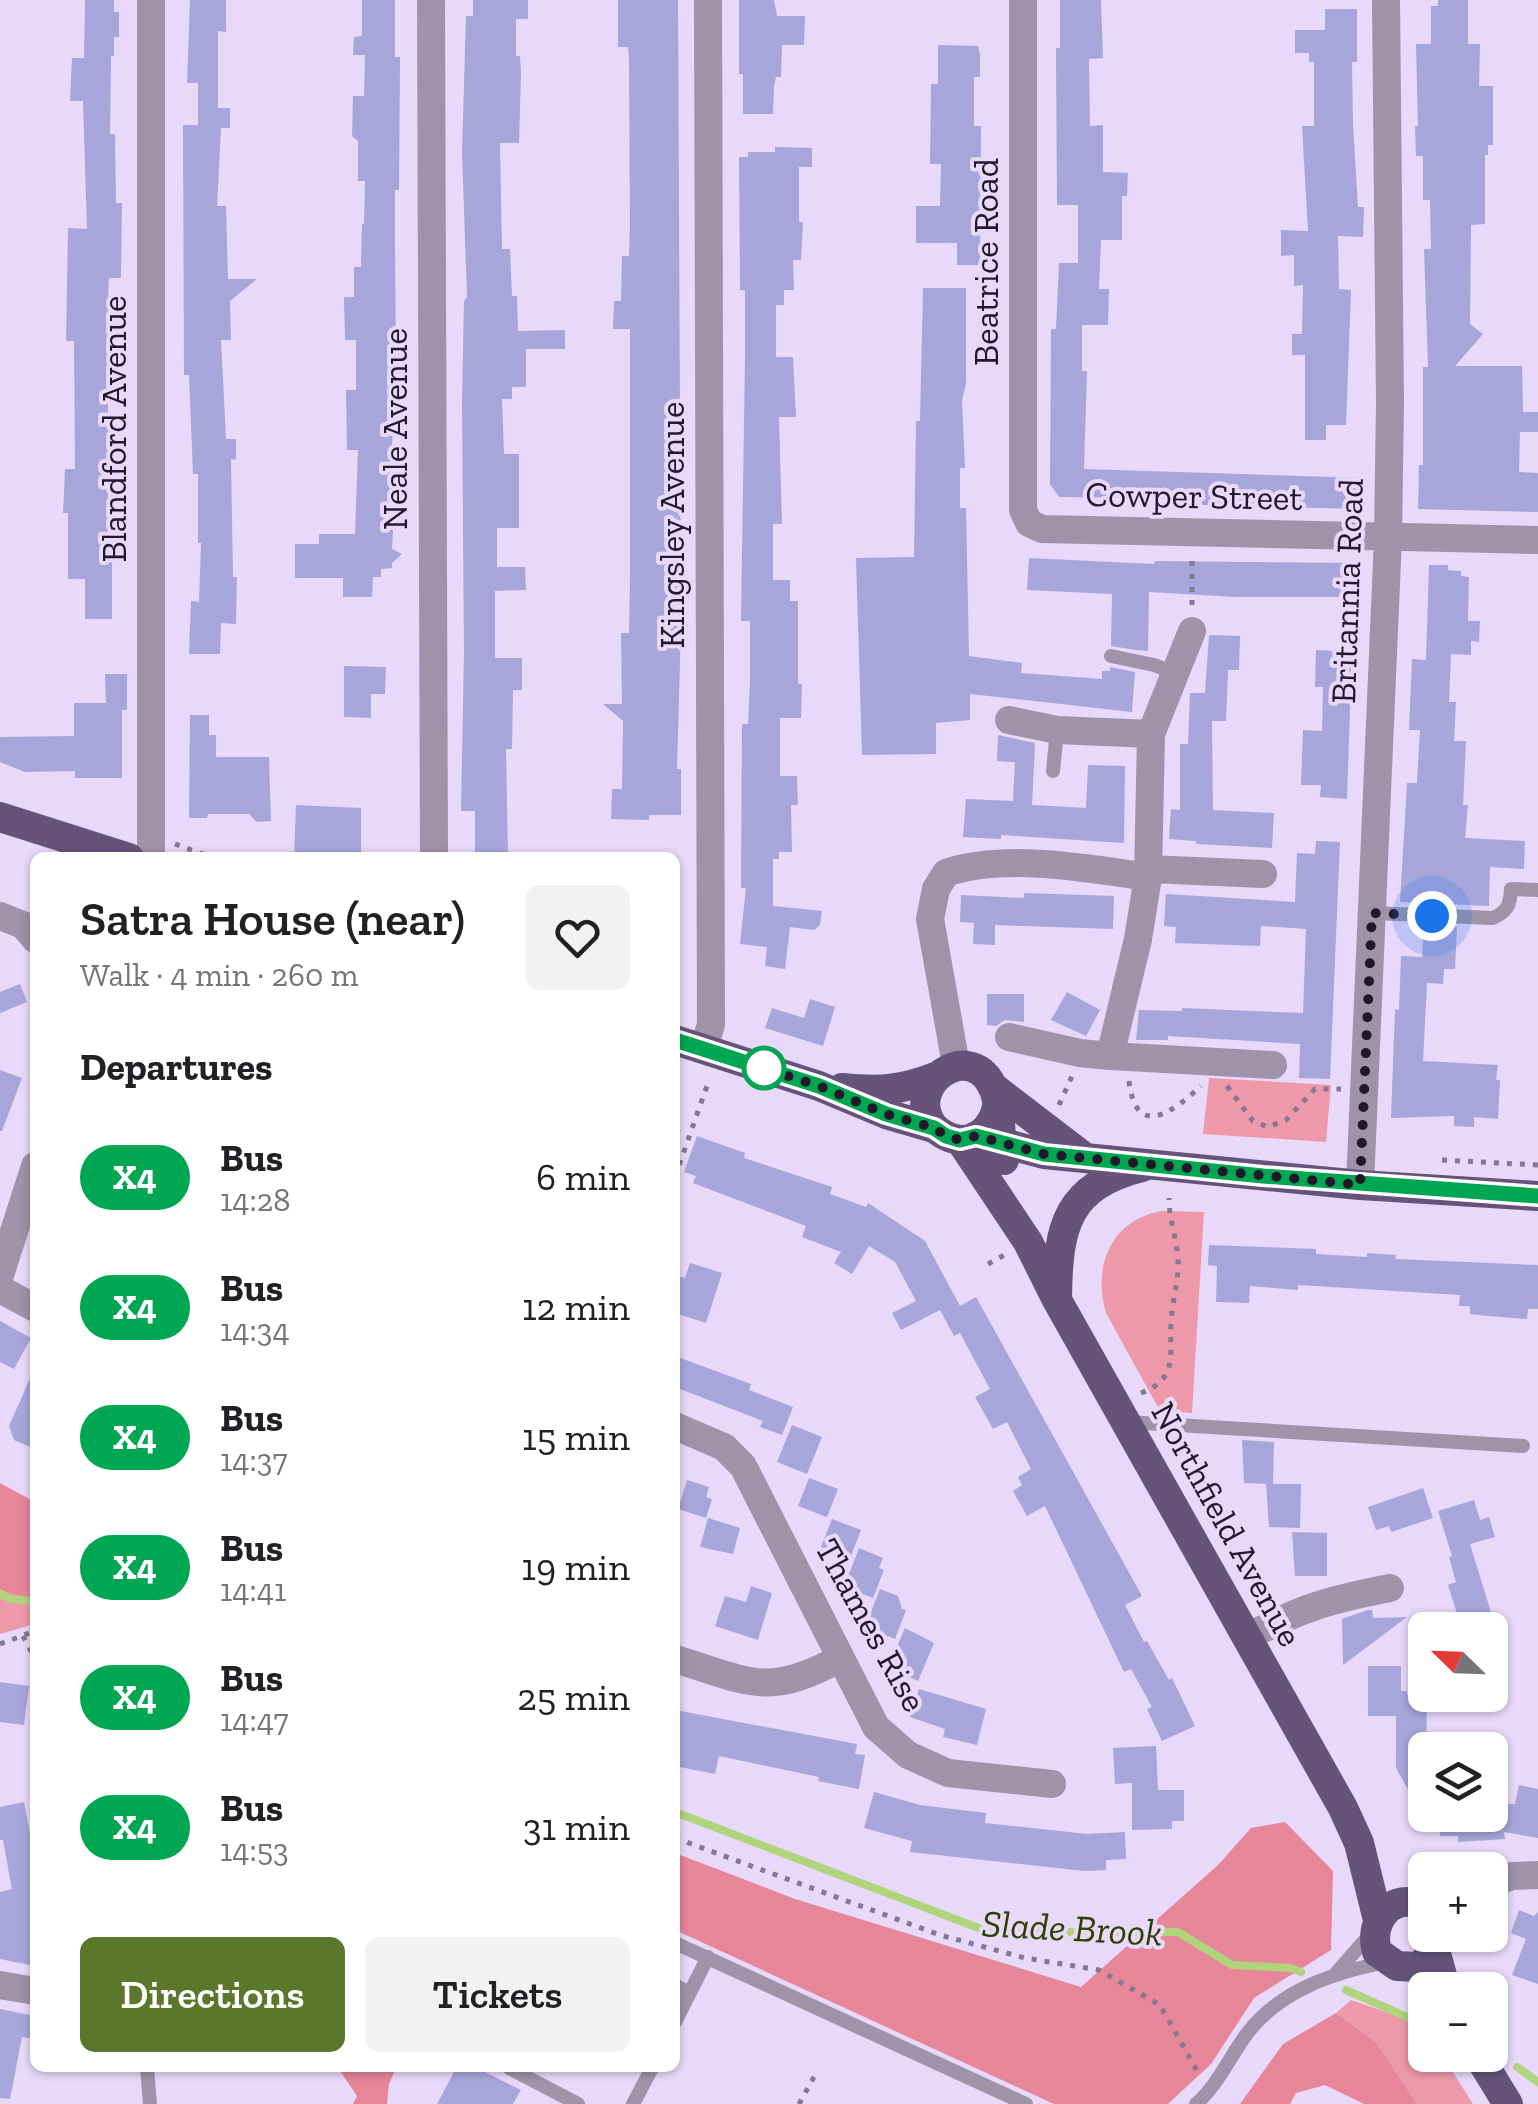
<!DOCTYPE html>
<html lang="en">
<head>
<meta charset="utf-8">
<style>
  :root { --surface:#fff; --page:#f2f2f2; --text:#202124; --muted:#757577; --accent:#5b772c }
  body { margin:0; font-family:"Zilla Slab",serif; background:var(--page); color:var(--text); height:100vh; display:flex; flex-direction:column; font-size:38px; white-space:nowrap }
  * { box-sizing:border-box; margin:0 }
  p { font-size:32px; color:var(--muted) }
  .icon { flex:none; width:55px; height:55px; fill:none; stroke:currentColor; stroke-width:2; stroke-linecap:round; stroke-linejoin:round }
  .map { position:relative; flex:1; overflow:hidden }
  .sheet { position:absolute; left:30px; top:852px; width:650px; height:1220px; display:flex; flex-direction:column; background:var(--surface); border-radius:15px; box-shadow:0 2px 8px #0004 }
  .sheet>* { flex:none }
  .badge { padding:0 20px; border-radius:32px; font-size:35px; line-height:65px }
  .needle { width:65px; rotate:293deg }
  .tools { position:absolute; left:1408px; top:1612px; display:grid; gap:20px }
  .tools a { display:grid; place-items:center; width:100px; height:100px; border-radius:15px; background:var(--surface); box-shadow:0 2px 8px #0004; font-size:50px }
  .you { position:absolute; width:50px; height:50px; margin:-25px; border:8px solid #fff; border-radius:50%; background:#1a73e8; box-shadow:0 0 0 15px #1a73e833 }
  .map>.badge { position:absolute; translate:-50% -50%; box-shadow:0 0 0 5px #fff }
  h2 { padding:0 50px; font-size:38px; line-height:90px }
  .round { display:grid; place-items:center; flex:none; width:105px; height:105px; border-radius:15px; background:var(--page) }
  .head { display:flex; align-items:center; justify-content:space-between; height:170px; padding:0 50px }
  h1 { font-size:48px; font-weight:600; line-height:75px }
  .primary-button { display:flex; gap:20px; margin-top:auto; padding:20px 50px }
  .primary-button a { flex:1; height:115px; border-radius:15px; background:var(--accent); color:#fff; font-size:40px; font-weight:600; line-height:115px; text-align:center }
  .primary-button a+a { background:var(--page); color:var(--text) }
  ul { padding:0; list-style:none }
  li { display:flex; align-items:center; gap:30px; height:130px; padding:0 50px }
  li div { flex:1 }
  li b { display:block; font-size:38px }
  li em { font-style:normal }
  li .badge { min-width:110px; font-weight:700; text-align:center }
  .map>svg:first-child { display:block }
  .green { fill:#ed99a9 }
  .forest { fill:#e78599 }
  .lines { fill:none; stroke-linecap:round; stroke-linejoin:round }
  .stream { stroke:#b0d47b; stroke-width:8 }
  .building { fill:#a8a5db }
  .path { stroke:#847791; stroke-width:5; stroke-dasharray:5 8; stroke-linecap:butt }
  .lane { stroke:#9e93a9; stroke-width:14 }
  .street { stroke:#9e93a9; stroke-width:28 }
  .primary { stroke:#67537a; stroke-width:30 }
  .line-casing { stroke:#fff; stroke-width:22 }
  .line { stroke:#00a651; stroke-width:15 }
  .walk { stroke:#21182b; stroke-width:10; stroke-dasharray:0 18 }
  .stop-dot { fill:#fff; stroke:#00a651; stroke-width:5 }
  .labels { text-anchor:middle; stroke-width:8; stroke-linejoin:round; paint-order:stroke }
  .street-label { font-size:35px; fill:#21182b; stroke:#e8d8f9 }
  .water-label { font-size:38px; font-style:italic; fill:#2d4100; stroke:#e8d8f9 }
</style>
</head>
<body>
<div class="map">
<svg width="1538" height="2104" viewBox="0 0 1538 2104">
  <rect width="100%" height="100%" fill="#e8d8f9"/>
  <path class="green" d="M1209,1078L1331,1085L1326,1142L1203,1134Z
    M1161,1211L1204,1212L1192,1413L1160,1411L1106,1313C1092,1267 1111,1220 1161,1211Z
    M0,1590L35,1601V1624L0,1634Z
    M1351,2000L1395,2015L1425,2031V2055H1442L1473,2104H1417L1377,2043L1336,2013Z"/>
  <path class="forest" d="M0,1483L35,1502V1601L0,1590Z
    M1285,1822L1333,1871L1331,1950L1254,1998L1211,2064L1168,2104H1054L675,1930V1853L795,1899L1081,1987L1218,1865L1251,1828Z
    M1336,2013L1377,2043L1417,2104H1364L1325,2085L1296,2093L1290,2104H1240L1283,2044Z
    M338,2068H396L389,2084L387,2104H353L357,2096Z"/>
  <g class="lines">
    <path class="stream" d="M0,1593L9,1599L35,1601
      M675,1812L989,1932H1178L1232,1965L1291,1968L1301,1972
      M1346,1990L1418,2022
      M1517,2067L1538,2082"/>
  </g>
  <path class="building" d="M85,0H114V12H119V37H114V56H111L110,134H115L116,203H122L121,278H109L107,326H115L114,360L108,359V421H114V455H108V497H116V530H112V619H85V579H68V513H63L65,469H75L74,341H66L68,228L87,229L83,101H70L72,58H84Z
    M190,0H226V32L218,31V108H230V128H221L217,206H226L228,279H257L230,301L231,340H221L226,439H236V460L231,459L233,577H237L236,624L221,623L220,654H189L191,601L199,602L201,543H198V474H193L189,375H184L183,125H198V83H187Z
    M362,0H395V57H400L399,190H395V248L396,351H402V388H395L390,486H400L399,515H394L392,549L402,554L392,563V568L381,569V577H373L372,597H343V578H295V544H319V534H355L358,450H347L346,390H356V340H345L344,297H354V267H361L362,224H364L365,181H358V141L352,136L353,96H364L365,55H353L354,37L362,36Z
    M473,0H528V19H516V56H520L521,73L519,143H500L502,249H510L512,296H517L518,331L565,330V349H526V387H512V399H502L504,454H519V528H497V567H525L526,590L495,591V658H522V690H513L512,749H506L508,858H475V811H461L464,652L462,402L464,301L467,297L462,152L466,16H473Z
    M618,0H678L681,627L677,769H681V815H649V820L611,819L612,789H622L623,721L603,704H622L621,633H629L630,582V329H613L614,301H621L622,256H629L630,226L629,61L628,47H618Z
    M739,0H774L777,16H805L804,45H782L781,77H776L774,86L773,114H743V74H739Z
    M1060,0H1101L1103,58L1089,59L1090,126L1103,125V172L1128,173L1127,196H1122V240H1101L1099,289H1109L1108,325H1082V371H1087L1084,469L1362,478L1361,509L1202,505V499L1059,497L1050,484L1051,329H1056L1059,263H1078V205H1057L1056,57V48H1060Z
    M1438,0H1468V44H1480L1479,86H1493V145H1488V155H1485V224L1471,225L1470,324L1483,334L1455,366H1522L1523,412H1538V432H1520L1519,472L1538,473V512L1418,509L1419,465H1423V367H1428L1424,249H1431L1430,200H1423V156H1416L1415,126H1418L1416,44H1431V6H1438Z
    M1325,9H1357V62H1352L1353,125L1358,207H1364L1363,237L1338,236L1339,289L1351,290L1346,425H1326V440H1305V355H1292V334H1302L1303,285L1294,286V255L1281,256V230L1308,231L1302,126H1314V62H1309V53H1295V30H1325Z
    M938,45L978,46L980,54V77H974V126H981L980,265H957V243H916V206H940L941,164H930L931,84H938Z
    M775,147L812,148V167H799V222H803L801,260H793L794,290H784V305H776V357H793L796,417H779L782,524H773V580H790V601H798V684H802L801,718H780V776H797L798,805H791L792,852H779V859H773V906L822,911L820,925L814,930L790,927L785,969L765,966L767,947L740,944L746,888H741L742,724H748L750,683V621H741L745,357V290H740L739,157H748V152H775Z
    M923,288H966V383L962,401L965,468H960V508H966L969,656L1022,663L1021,673L1102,679V671H1110V667L1135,672L1132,712L970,694V720L936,723V754L862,755L856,558L914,557L916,421H920Z
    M1029,558L1154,564L1155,561L1350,563L1348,597H1236L1149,592L1148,651L1136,650L1111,646L1112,594L1027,590Z
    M1429,565H1448V570L1461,571V576L1469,577L1468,621H1480L1479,642L1471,641V655L1451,654L1449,702H1456L1454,741H1466L1463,805H1468L1465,838L1525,841L1524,869L1490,867L1489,906L1400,902L1407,783H1417L1420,730H1409L1412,659L1426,660Z
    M1209,635L1240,636L1239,670H1228L1226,721H1212L1213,810L1274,813L1272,848L1196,844V841L1169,839L1171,809L1180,810V744H1188L1190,693H1205Z
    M1316,650L1352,652L1347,799L1320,797L1321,785H1301L1303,730L1322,731L1323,687H1315Z
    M344,666L386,667L385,694H371V718L344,717Z
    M105,674H127V710H122V778H75V771L25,772L0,762V737L74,736V703H106Z
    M190,715H209V735H216V757H269L271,821L257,822L249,814H208L207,818H189Z
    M998,735L1035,743L1032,805L1086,808L1088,765L1125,766L1124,843L1001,835V839L963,837L966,799L1013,801L1015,762L997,761Z
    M296,805L361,808V858H294Z
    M1316,841L1340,842L1330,1079L1299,1078L1300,1044L1168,1036V1040H1136L1139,1010L1182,1011V1008L1303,1013L1306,929L1261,926L1260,946L1175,943L1176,927L1164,926L1166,894L1295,902L1297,853L1315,854Z
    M1024,893L1114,896L1113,929L995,925V945L973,944L974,923L960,922L961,895L1024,898Z
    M1424,926L1457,927L1455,969H1444L1443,984L1427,983L1423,1061L1498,1065L1496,1080H1500L1498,1119L1474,1117V1127L1454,1126V1116L1391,1118L1395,1009L1399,1010L1401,956L1422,957Z
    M20,984L27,1002L0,1013V992Z
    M1067,992L1100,1010L1086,1036L1051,1020Z
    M987,994H1024V1022L1005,1020L996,1026L987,1025Z
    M810,999L835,1007L823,1046L765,1028L772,1008L804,1018Z
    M0,1070L22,1078L2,1131H0Z
    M697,1136L745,1153L744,1158L832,1187L830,1194L866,1207L868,1203L925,1241L960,1306L976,1297L1142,1596L1125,1605L1144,1642L1147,1641L1169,1680L1172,1678L1195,1726L1162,1741L1147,1709L1152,1707L1131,1669L1124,1672L1045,1506L1027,1516L1013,1491L1022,1485L1018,1477L1031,1469L1007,1422L993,1429L975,1397L990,1389L960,1333L954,1336L940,1310L901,1330L892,1313L916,1301L895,1262L869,1246L852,1274L834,1263L841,1252L802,1237L806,1226L693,1183L696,1176L684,1172Z
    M1209,1245L1316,1249V1254L1367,1257V1253L1396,1255L1395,1259L1538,1265V1309H1528L1527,1319L1488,1316L1470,1314V1306H1459L1460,1295L1298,1285V1290L1250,1286L1249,1303L1216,1302L1217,1266L1208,1265Z
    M690,1263L722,1273L706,1323L675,1313V1275L685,1278Z
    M0,1321L31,1338L14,1369L0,1362Z
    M675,1356L751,1384L749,1390L793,1407L782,1435L760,1427L763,1421L675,1387Z
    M35,1367V1449L14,1440L9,1426Z
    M792,1425L822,1437L807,1474L777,1462Z
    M1242,1440L1274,1442L1273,1484L1244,1483Z
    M809,1478L838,1489L827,1517L798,1506Z
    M687,1480L709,1487L706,1497L712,1499L706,1518L678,1509Z
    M1266,1484H1301L1300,1528L1269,1527Z
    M1423,1488L1433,1518L1391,1532L1389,1526L1376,1530L1368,1507Z
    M1474,1500L1480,1520L1489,1517L1495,1537L1470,1544L1494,1622L1462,1630L1448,1585L1456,1582L1449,1557L1452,1556L1438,1511Z
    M708,1518L740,1528L733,1554L700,1547Z
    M832,1519L861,1530L850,1558L821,1547Z
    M1292,1532L1327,1533V1576H1295Z
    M859,1548L883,1558L879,1568L884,1570L873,1598L844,1587Z
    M751,1586L772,1593L758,1640L715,1626L725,1596L746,1602Z
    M880,1589L898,1596L902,1609L906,1610L895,1639L865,1627Z
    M1368,1610H1372L1373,1618L1407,1617L1343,1665L1342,1619Z
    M905,1628L934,1643L918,1681L888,1667Z
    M1368,1666H1401V1691H1407V1695H1427L1425,1820L1396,1768V1716H1368Z
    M0,1682L29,1686L24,1725L0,1722Z
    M919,1689L986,1709L977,1745L943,1737L945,1729L910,1717Z
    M675,1710L857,1744L855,1754L865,1755L859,1789L818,1781L819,1777L719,1756L715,1774L675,1766Z
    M1156,1746L1158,1790H1184V1821H1172V1829L1132,1830V1783L1115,1784L1113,1748Z
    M1519,1785L1538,1789V1838L1504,1832L1505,1839L1458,1842V1836H1440L1439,1815H1490V1805L1515,1804Z
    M874,1792L920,1805L986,1813L985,1823L1087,1834L1125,1832L1126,1859L1106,1860V1870L1084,1871L910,1852L912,1841L864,1828Z
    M24,1802L35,1860V1966L0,1959V1892L12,1889L3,1840H0V1807Z
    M1519,1910L1534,1916L1538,1912V1984L1512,1975L1526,1939L1511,1933Z
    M0,2009L35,2016V2039L22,2037L10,2099L0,2098Z
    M456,2068H477L521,2090L513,2104H437Z"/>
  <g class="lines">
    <path class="path" d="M1192,605V556
      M175,844L214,858
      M1129,1081C1136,1142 1175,1110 1201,1086
      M1227,1086L1253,1121L1268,1127L1286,1120L1315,1089H1341
      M1059,1105L1073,1074
      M1442,1160L1538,1165
      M675,1177L708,1083
      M988,1264L1008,1253
      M1141,1393C1179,1379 1169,1354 1171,1322C1172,1301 1179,1282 1178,1260C1177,1239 1169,1220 1169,1198
      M23,1636L35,1659
      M0,1644L35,1631
      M675,1838L940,1935L1025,1958L1099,1970L1160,2005L1200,2076
      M799,2104L815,2075"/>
    <path class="lane" d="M1111,656L1154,665L1175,673
      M1053,771L1057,730
      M1372,913L1493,918C1508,911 1510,905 1511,889L1538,890
      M1127,1422L1523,1446
      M675,1943L1026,2104
      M1337,1972L1372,1932
      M675,1985L689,1993
      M675,2022L708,1957
      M147,2068L150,2104
      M509,2068L578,2104
      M633,2104L652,2068
      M1196,2104C1218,2085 1229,2058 1246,2035C1279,1990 1335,1972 1387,1962"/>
    <path class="street" d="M151,0V858
      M431,0L434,858
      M1023,0V510L1029,523L1042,529L1538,540
      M1009,720L1057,730L1151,734
      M1149,869L1263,874
      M0,916L23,925L35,939
      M1009,1037L1080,1053L1110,1056L1138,939L1148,877L1151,734L1192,631
      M704,1049L711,1024L708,0
      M1110,1056L1273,1065
      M956,1065L930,919L936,889L946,873C1004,853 1088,868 1148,877
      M1360,1185L1388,538L1390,403L1386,0
      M0,1275L35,1166
      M0,1289L35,1308
      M675,1426L724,1447L743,1466L876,1727L908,1755L948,1773L1052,1784
      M1247,1638C1298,1608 1333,1599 1390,1588
      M675,1659C751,1682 767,1698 841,1658
      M1490,1884L1512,1876L1538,1875
      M0,1985L35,1991"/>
    <path class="primary" d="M0,817L129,858
      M675,1040L819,1086L886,1114L934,1128
      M842,1088C880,1092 903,1090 938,1076
      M994,1088L1084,1157
      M997,1106C994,1124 980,1141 960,1140C950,1139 939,1133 933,1126C902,1085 972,1035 994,1090C1002,1111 999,1138 1004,1160
      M976,1136L1044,1154L1360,1185L1538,1196
      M960,1140L1028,1242L1057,1300L1343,1808L1359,1843L1378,1920
      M1057,1297C1058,1225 1067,1186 1142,1167
      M1425,1906C1392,1891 1368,1920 1377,1952L1397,1966L1419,1967L1435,1950L1439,1935
      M1435,1950L1446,1990
      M1478,2055L1508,2104"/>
  </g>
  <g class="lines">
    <defs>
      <path id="line" d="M675,1040L819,1086L886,1114L934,1128L946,1136L960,1140L976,1136L1044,1154L1263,1176L1538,1196"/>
    </defs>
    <use href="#line" class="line-casing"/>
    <use href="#line" class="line"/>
    <path class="walk" d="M764,1068L759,1067L819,1086L886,1114L934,1128L946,1136L960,1140L976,1136L1044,1154L1360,1185L1372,913L1432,916"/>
  </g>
  <circle class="stop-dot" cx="764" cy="1068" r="20"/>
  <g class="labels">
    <g class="street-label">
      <text transform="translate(986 262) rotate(-90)" y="12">Beatrice Road</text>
      <text transform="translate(114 429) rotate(-90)" y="12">Blandford Avenue</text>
      <text transform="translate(395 429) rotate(-90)" y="12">Neale Avenue</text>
      <text transform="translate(1194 496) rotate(1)" y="12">Cowper Street</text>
      <text transform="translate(672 525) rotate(-90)" y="12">Kingsley Avenue</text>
      <text transform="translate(1347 591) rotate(-88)" y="12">Britannia Road</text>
      <text transform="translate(1227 1524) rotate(61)" y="12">Northfield Avenue</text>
      <text transform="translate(871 1625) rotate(61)" y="12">Thames Rise</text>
    </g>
    <g class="water-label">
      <text transform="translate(1072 1928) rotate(3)" y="13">Slade Brook</text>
    </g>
  </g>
</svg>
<div class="tools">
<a><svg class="needle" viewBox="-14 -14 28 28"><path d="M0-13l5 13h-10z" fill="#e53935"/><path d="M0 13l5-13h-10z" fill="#757577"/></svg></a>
<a><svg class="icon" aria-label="layers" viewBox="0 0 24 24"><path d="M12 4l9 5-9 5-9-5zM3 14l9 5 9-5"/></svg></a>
<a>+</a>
<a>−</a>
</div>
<div class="you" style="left:1432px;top:916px"></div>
<section class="sheet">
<div class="head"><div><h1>Satra House (near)</h1><p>Walk · 4 min · 260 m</p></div><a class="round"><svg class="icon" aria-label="heart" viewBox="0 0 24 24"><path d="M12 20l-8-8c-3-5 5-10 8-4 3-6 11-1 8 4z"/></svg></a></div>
<h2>Departures</h2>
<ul>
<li><span class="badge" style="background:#00a651;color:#fff">X4</span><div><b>Bus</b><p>14:28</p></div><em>6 min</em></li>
<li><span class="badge" style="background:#00a651;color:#fff">X4</span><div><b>Bus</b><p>14:34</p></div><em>12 min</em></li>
<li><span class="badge" style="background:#00a651;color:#fff">X4</span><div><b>Bus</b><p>14:37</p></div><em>15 min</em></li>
<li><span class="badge" style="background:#00a651;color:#fff">X4</span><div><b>Bus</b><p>14:41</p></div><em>19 min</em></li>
<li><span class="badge" style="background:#00a651;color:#fff">X4</span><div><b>Bus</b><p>14:47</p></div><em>25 min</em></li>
<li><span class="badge" style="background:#00a651;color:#fff">X4</span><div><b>Bus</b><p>14:53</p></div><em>31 min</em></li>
</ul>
<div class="primary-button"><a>Directions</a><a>Tickets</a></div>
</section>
</div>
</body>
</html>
